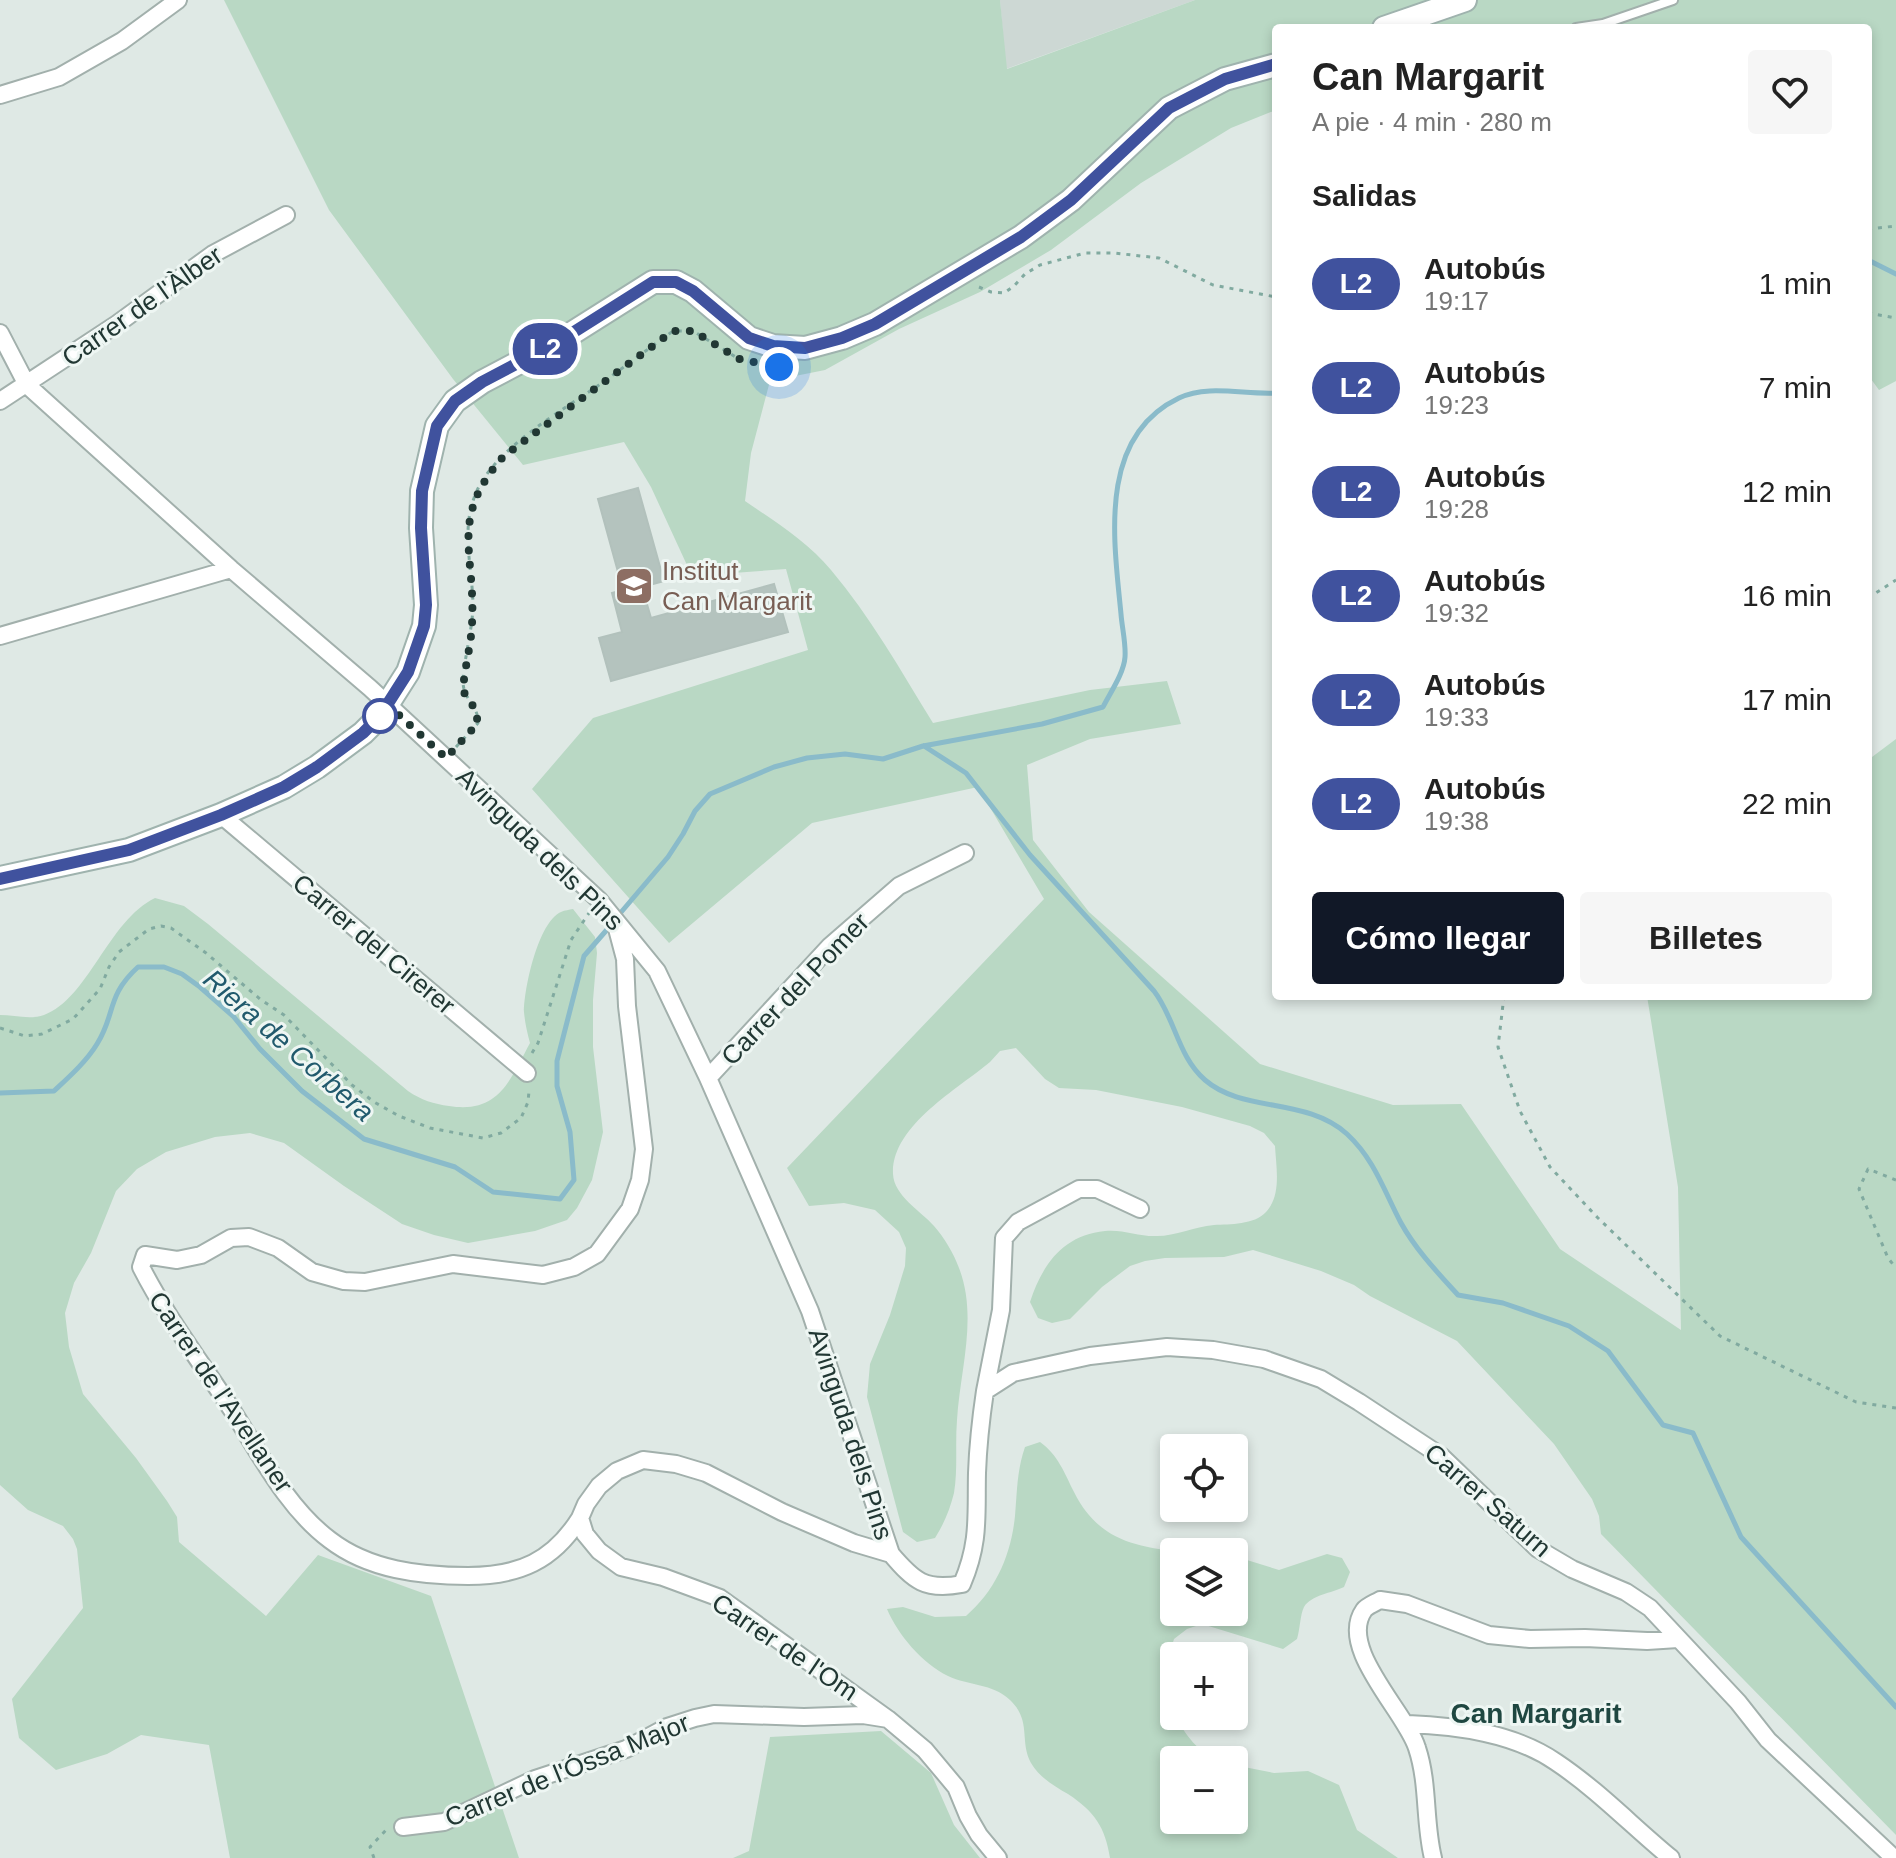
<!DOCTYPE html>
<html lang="es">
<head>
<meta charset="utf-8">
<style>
  :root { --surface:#fff; --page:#f6f6f6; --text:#222; --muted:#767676; --accent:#111827 }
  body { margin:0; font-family:Helvetica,sans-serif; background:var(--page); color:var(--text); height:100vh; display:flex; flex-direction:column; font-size:30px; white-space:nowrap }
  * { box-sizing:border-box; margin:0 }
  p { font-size:26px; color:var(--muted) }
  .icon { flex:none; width:44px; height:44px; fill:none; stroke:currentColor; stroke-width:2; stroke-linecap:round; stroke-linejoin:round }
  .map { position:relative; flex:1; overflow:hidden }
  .sheet { position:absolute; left:1272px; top:24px; width:600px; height:976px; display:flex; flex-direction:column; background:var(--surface); border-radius:8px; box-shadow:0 4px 12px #0003 }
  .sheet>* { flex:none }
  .badge { padding:0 16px; border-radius:26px; font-size:28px; line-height:52px }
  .controls { position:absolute; left:1160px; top:1434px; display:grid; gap:16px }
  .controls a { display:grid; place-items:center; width:88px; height:88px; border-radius:8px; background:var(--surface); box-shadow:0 4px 12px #0003; font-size:40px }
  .you { position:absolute; width:40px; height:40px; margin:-20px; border:6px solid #fff; border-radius:50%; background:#1a73e8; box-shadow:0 0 0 12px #1a73e833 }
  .map>.badge { position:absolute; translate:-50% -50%; box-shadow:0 0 0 4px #fff }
  h2 { padding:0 40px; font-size:30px; line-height:72px }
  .round { display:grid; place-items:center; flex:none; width:84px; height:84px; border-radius:8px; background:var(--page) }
  .headline { display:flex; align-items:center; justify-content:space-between; height:136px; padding:0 40px }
  h1 { font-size:38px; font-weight:800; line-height:60px }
  .action { display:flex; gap:16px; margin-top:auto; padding:16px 40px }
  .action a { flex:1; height:92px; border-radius:8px; background:var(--accent); color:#fff; font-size:32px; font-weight:800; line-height:92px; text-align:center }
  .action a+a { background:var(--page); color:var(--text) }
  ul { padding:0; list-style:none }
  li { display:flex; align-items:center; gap:24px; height:104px; padding:0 40px }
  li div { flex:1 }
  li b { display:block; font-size:30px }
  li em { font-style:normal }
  li .badge { min-width:88px; font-weight:700; text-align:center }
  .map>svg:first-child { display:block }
  .built { fill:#cdd8d4 }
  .green { fill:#b9d8c4 }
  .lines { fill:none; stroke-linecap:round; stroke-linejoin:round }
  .stream { stroke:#8abbca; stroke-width:5 }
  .building { fill:#b4c3be; stroke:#b2c1bc; stroke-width:2 }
  .lane-casing { stroke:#a2b0ac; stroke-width:12 }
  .street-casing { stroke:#a2b0ac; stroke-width:20 }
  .secondary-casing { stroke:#9fb3ae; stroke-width:26 }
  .path { stroke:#81aaa0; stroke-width:3; stroke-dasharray:4 6; stroke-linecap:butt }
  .lane { stroke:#fff; stroke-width:8 }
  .street { stroke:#fff; stroke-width:16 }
  .secondary { stroke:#fff; stroke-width:22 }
  .line-casing { stroke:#fff; stroke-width:18 }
  .line { stroke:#40529e; stroke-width:12 }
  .walk { stroke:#213733; stroke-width:8; stroke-dasharray:0 14.4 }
  .stop-dot { fill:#fff; stroke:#40529e; stroke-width:4 }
  .labels { text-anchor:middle; stroke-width:6; stroke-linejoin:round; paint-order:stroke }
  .street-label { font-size:26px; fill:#213733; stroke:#eef6f3 }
  .education-label { font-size:26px; fill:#785e54; stroke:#eef6f3; text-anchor:start }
  .water-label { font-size:28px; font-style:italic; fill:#215a6d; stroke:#eef6f3 }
  .neighbourhood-label { font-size:28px; font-weight:bold; fill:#1f4741; stroke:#eef6f3 }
</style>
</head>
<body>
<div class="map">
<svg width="1896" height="1858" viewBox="0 0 1896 1858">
  <rect width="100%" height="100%" fill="#dfe9e5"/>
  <path class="built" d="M1000,0H1195L1006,69Z"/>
  <path class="green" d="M224,0H1000L1007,69L1195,0H1896V381L1879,390L1868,375V28H1276V110L1231,128L1141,183L1051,250L980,292L899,329L825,370L770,381L751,453L745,501C774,521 808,542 831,570C870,616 901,671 933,723L1090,690L1167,681L1181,724L1090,739L1027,765L1033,840L1089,912L1260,1064L1393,1105L1461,1104L1560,1249L1681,1330L1678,1187L1647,996H1868V760L1896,739V1835L1601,1534L1599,1516L1592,1499L1554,1444L1457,1341L1370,1296L1354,1285L1321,1271L1253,1250L1224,1257L1165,1258L1145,1261L1130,1266L1102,1287L1070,1319L1052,1323L1038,1318L1030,1302C1042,1265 1063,1235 1105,1231C1121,1229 1138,1236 1154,1236C1174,1237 1193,1227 1214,1225C1230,1224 1254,1225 1266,1212C1282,1195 1276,1167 1275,1146L1264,1133L1250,1126L1182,1107L1096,1090L1059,1088L1045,1079L1016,1048L1000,1051L990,1062C958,1089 891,1126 893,1174C894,1196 921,1211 934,1226C944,1237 954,1254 959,1268C978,1317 960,1370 957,1420C955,1444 958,1469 954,1493C950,1509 944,1524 935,1538L917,1542L903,1532L867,1397L870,1364L890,1315L905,1266L906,1248L899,1232L875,1210L844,1203L809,1206L787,1168L1044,899L978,787L812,823L669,943L532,789L593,718L808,650L786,569L692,576L651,487L624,442L523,465L453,379L329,210Z
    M155,898L184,906L208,924L408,1091C421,1100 434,1104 449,1106C499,1114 510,1080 530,1043C527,1032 525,1023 524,1012C524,989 538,922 561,912C565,910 569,910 573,909L595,937L597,953L593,1000V1047L603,1132L592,1180L577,1208L567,1220L535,1231L468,1243L434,1235L402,1224L344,1186L284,1143L250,1133L215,1137L166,1152L137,1169L116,1191L91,1253L74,1283L65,1313L69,1347L83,1394L136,1458L167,1501L177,1517L179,1542L266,1616L318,1555L431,1596L519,1858H230L209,1745L141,1735L107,1754L56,1770L19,1738L12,1699L83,1608L77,1549L73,1539L63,1526L28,1510L0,1485V1015C13,1015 31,1020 44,1015C88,999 108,921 155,898Z
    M1040,1442C1058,1455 1064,1472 1074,1492C1098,1540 1135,1547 1183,1552H1174V1612H1234V1556L1279,1570L1327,1554L1342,1558L1350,1572L1344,1587C1332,1593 1311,1595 1304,1607C1300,1615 1300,1630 1297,1639L1283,1649L1202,1624L1187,1629L1174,1639L1164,1673L1174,1716H1176C1184,1734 1199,1753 1218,1760H1174V1820H1234V1765L1274,1773L1308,1771L1339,1785L1357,1830L1398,1858H1110C1105,1827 1095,1812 1068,1794C1054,1786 1039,1777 1031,1763C1019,1741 1032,1721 1010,1700C992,1683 969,1686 948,1676C922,1663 898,1635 887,1609L903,1607L935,1617L966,1616C996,1590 1011,1555 1015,1516C1017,1492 1017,1470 1025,1447Z
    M881,1731L931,1773L954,1825L980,1858H733L749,1851L770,1737Z"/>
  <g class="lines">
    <path class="stream" d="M1868,260L1896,274
      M924,746L966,773L1030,855L1154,991C1175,1018 1178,1057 1205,1080C1243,1113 1306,1097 1347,1134C1375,1160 1384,1191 1401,1223C1416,1250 1437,1272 1458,1295L1503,1303L1569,1326L1608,1351L1663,1425L1693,1433L1741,1537L1896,1707
      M617,917L668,857L683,834L695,811L710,794L774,767L807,758L845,754L883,759L923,746L1042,724L1103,707C1110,693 1124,673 1125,657C1126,643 1122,628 1121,614C1114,541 1097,437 1179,398C1208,384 1245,395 1276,393
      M0,1093L54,1091C69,1077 86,1062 97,1044C116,1014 106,996 138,967H164L182,974L200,987L233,1016L260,1049L302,1091L364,1139L455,1167L493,1192L560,1199L574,1180L570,1132L557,1086V1061L584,956L611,925"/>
  </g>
  <path class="building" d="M638,488L664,581L642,587L651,618L774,584L788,632L611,681L599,638L622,632L612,593L623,590L598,499Z"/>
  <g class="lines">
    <defs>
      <path id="lane" d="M1576,28L1603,24L1673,0"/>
      <path id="street" d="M0,95L59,77L122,41L178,0
        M0,333L27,385L231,569L370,688L599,900L657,971L708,1078L810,1311L891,1554C914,1581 925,1591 962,1584C980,1542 976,1516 977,1473C978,1445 981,1418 985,1391L1013,1373L1090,1356L1167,1347L1213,1350L1264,1359L1321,1379L1359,1402L1441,1456L1538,1549L1572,1569L1626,1592L1650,1608L1738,1702L1768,1740L1894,1858
        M0,401L117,324L213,254L286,215
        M0,636L231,569
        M221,815L527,1073
        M708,1078L830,946L899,886L965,853
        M985,1391L1001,1310L1004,1238L1018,1222L1079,1189H1097L1140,1209
        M580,1518C553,1561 519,1576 468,1576C421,1576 369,1570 330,1540C287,1508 260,1454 232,1410C201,1362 167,1318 141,1267L145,1255L177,1260L201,1255L231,1238L249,1237L278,1248L312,1272L344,1281L365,1282L453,1264L543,1275L574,1267L597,1254L630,1209L640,1180L644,1149L627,1006L625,959L616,925
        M888,1719L720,1598L663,1577L621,1567L599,1551L585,1534L580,1518L586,1504L599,1486L617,1471L643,1460L676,1464L706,1473L782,1512L854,1543L891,1554
        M1408,1724C1457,1726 1514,1733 1556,1762C1598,1790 1632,1826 1671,1858
        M403,1827L444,1822L535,1779L626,1749L667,1727L695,1718L714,1714L804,1717L863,1715L888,1719L925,1750L956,1787L968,1816L979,1835L998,1858
        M1433,1858C1424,1822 1429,1784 1417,1748C1406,1712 1337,1648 1364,1610C1367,1606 1375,1603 1380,1600L1407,1604L1489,1635L1530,1639L1585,1638L1647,1641L1678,1639"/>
      <path id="secondary" d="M1384,28L1465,0
        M0,878L129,850L221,815L284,787L317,767L363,733L380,716L408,672L424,626L426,605L421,528L422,491L437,426L455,401L482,382L558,342L653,282H676L693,291L749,338L773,346L805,348L842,338L875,324L1021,237L1071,200L1169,108L1225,79L1276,65"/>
    </defs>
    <use href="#lane" class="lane-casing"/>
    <use href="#street" class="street-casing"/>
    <use href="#secondary" class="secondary-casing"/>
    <path class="path" d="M1868,229L1896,226
      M979,287L991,292L1004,293L1014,286L1025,274L1040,265L1085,253H1114L1159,258L1213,285L1276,297
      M1868,313L1896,318
      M1868,598L1896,580
      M456,747L478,723C479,705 462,700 463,679C465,655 472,631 473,607C473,571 461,533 474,498C490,451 560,412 599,385C624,367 648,349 673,331H693L739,359L759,364
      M1504,996L1498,1047L1520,1111L1550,1167L1597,1217L1720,1336L1856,1402L1896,1408
      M0,1028L25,1036L42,1034L73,1019L100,989L109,967L119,952L149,929L161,926L171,928L206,953L260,999L284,1015L352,1085L374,1102L399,1116L430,1128L483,1138L501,1133L521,1118L528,1102L529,1091
      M532,1053L538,1043L571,940L589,913
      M1896,1180L1868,1169L1859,1189L1888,1258L1896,1268
      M374,1858L370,1847L387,1829"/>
    <use href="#lane" class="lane"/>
    <use href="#street" class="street"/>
    <use href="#secondary" class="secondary"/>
  </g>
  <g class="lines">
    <defs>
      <path id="line" d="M0,879L129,850L221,815L284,787L317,767L363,733L380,716L408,672L424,626L426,605L421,528L422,491L437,426L455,401L482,382L558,342L653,282H676L693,291L749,338L773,346L805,348L842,338L875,324L1021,237L1071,200L1169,108L1225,79L1276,64"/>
    </defs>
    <use href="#line" class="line-casing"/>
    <use href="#line" class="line"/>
    <path class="walk" d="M380,716L388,705L446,758L478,723L475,709L463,691C464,669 471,647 472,624C476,552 448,518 504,456L673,331H693L739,359L779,367"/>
  </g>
  <defs>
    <symbol id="school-square" viewBox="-11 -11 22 22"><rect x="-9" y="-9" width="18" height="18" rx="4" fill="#8d6e63" stroke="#eef6f3"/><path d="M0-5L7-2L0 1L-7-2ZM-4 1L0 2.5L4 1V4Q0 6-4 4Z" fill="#fff"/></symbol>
  </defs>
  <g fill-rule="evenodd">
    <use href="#school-square" x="612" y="564" width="44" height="44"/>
  </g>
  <circle class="stop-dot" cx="380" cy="716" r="16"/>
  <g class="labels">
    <g class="street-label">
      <text transform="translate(142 306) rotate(-35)" y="9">Carrer de l'Àlber</text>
      <text transform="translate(540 849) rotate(44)" y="9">Avinguda dels Pins</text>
      <text transform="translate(374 944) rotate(40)" y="9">Carrer del Cirerer</text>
      <text transform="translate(795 989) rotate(-46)" y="9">Carrer del Pomer</text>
      <text transform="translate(221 1392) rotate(56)" y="9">Carrer de l'Avellaner</text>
      <text transform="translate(851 1434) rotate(72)" y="9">Avinguda dels Pins</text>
      <text transform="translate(1488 1500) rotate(41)" y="9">Carrer Saturn</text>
      <text transform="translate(785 1647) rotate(34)" y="9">Carrer de l'Om</text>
      <text transform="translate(567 1770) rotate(-22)" y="9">Carrer de l'Óssa Major</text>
    </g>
    <g class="education-label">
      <text x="662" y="580">Institut<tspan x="662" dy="30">Can Margarit</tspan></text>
    </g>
    <g class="water-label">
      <text transform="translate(289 1045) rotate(41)" y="10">Riera de Corbera</text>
    </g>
    <g class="neighbourhood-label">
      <text x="1536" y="1723">Can Margarit</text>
    </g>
  </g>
</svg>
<div class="controls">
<a><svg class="icon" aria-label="locate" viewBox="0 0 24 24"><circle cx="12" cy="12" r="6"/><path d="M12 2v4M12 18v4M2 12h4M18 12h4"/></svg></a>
<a><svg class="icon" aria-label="layers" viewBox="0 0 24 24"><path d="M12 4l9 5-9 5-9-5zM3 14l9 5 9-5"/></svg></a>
<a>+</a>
<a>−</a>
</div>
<div class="you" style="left:779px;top:367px"></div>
<b class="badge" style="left:545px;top:349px;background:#40529e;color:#fff">L2</b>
<section class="sheet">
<div class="headline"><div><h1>Can Margarit</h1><p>A pie · 4 min · 280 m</p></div><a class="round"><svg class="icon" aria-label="heart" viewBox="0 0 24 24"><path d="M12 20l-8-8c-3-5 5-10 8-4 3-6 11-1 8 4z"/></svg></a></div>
<h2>Salidas</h2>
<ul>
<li><span class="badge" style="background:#40529e;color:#fff">L2</span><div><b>Autobús</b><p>19:17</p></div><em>1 min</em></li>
<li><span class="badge" style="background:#40529e;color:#fff">L2</span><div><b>Autobús</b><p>19:23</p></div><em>7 min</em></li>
<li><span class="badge" style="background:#40529e;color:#fff">L2</span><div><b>Autobús</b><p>19:28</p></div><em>12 min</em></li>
<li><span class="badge" style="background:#40529e;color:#fff">L2</span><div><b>Autobús</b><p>19:32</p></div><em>16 min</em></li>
<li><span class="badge" style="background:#40529e;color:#fff">L2</span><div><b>Autobús</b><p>19:33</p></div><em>17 min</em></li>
<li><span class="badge" style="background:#40529e;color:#fff">L2</span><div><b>Autobús</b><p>19:38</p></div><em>22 min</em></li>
</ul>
<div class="action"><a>Cómo llegar</a><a>Billetes</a></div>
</section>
</div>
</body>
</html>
